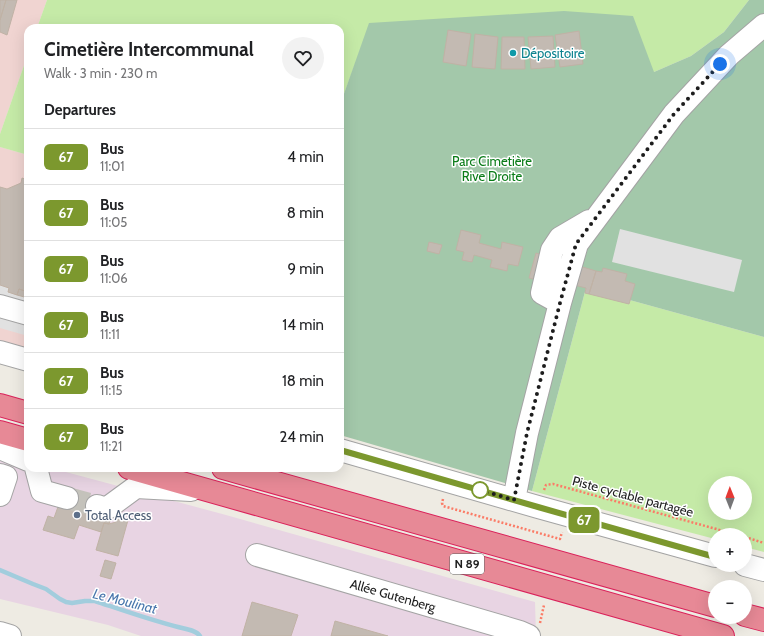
<!DOCTYPE html>
<html lang="en">
<head>
<meta charset="utf-8">
<style>
  :root { --surface:#fff; --page:#f2f2f2; --text:#202124; --muted:#757577; --line:#e0e0e0 }
  body { margin:0; font-family:Cabin,sans-serif; background:var(--page); color:var(--text); height:100vh; display:flex; flex-direction:column; font-size:15px; white-space:nowrap }
  * { box-sizing:border-box; margin:0 }
  p { font-size:13px; color:var(--muted) }
  .icon { flex:none; width:22px; height:22px; fill:none; stroke:currentColor; stroke-width:2; stroke-linecap:round; stroke-linejoin:round }
  .map { position:relative; flex:1; overflow:hidden }
  .drawer { position:absolute; left:24px; top:24px; width:320px; height:448px; display:flex; flex-direction:column; background:var(--surface); border-radius:12px; box-shadow:0 4px 16px #0002 }
  .drawer>* { flex:none }
  .badge { padding:0 8px; border-radius:6px; font-size:14px; line-height:26px }
  .needle { width:26px; rotate:359deg }
  .fabs { position:absolute; left:708px; top:476px; display:grid; gap:8px }
  .fabs a { display:grid; place-items:center; width:44px; height:44px; border-radius:50%; background:var(--surface); box-shadow:0 4px 16px #0002; font-size:20px }
  .you { position:absolute; width:20px; height:20px; margin:-10px; border:3px solid #fff; border-radius:50%; background:#1a73e8; box-shadow:0 0 0 6px #1a73e833 }
  .map>.badge { position:absolute; translate:-50% -50%; box-shadow:0 0 0 2px #fff }
  h2 { padding:0 20px; font-size:15px; line-height:36px }
  .round { display:grid; place-items:center; flex:none; width:42px; height:42px; border-radius:21px; background:var(--page) }
  .overview { display:flex; align-items:center; justify-content:space-between; height:68px; padding:0 20px }
  h1 { font-size:19px; font-weight:800; line-height:30px }
  ul { padding:0; list-style:none }
  li { display:flex; align-items:center; gap:12px; height:56px; padding:0 20px; border-top:1px solid var(--line) }
  li div { flex:1 }
  li b { display:block; font-size:15px }
  li em { font-style:normal }
  li .badge { min-width:44px; font-weight:700; text-align:center }
  .map>svg:first-child { display:block }
  .commercial { fill:#f0d4d1 }
  .industrial { fill:#e8d4e3 }
  .grass { fill:#c5eaa7; fill-rule:evenodd }
  .cemetery { fill:#a3c8aa }
  .parking { fill:#e1e1e1 }
  .lines { fill:none; stroke-linecap:round; stroke-linejoin:round }
  .stream { stroke:#a2cddd; stroke-width:4.5 }
  .building { fill:#c3bab2; stroke:#c0b2a5 }
  .minor-tunnel { stroke:#c4c2bb; stroke-width:22; stroke-dasharray:22 11; stroke-linecap:butt }
  .minor-casing { stroke:#a4a4a4; stroke-width:24 }
  .highway-casing { stroke:#da225a; stroke-width:24 }
  .path { stroke:#fb7c67; stroke-width:2.5; stroke-dasharray:2 2; stroke-linecap:butt }
  .minor { stroke:#fff; stroke-width:22 }
  .highway { stroke:#e78996; stroke-width:22 }
  .line-casing { stroke:#fff; stroke-width:9 }
  .line { stroke:#7c982e; stroke-width:6 }
  .walk { stroke:#1d1d1d; stroke-width:4; stroke-dasharray:0 7.2 }
  .culture-dot { fill:#0f9aa8; stroke:#fff; stroke-width:1.5 }
  .stop-dot { fill:#fff; stroke:#7c982e; stroke-width:2 }
  .service-dot { fill:#5c6f8a; stroke:#fff; stroke-width:1.5 }
  .labels { text-anchor:middle; stroke-width:3; stroke-linejoin:round; paint-order:stroke }
  .shield { fill:#fff; stroke:#616161; stroke-width:1 }
  .shield-label { font-size:12px; font-weight:bold; fill:#1d1d1d }
  .culture-label { font-size:13px; fill:#0d838f; stroke:#fff; text-anchor:start }
  .park-label { font-size:13px; fill:#0a7c18; stroke:#fff }
  .street-label { font-size:13px; fill:#1d1d1d; stroke:#fff }
  .service-label { font-size:13px; fill:#4e5e75; stroke:#fff; text-anchor:start }
  .water-label { font-size:14px; font-style:italic; fill:#4977ad; stroke:#fff }
</style>
</head>
<body>
<div class="map">
<svg width="764" height="636" viewBox="0 0 764 636">
  <rect width="100%" height="100%" fill="#eeebe3"/>
  <path class="commercial" d="M0,0H47L37,28H28V54L0,134Z
    M0,147L28,155V349L0,341Z"/>
  <path class="industrial" d="M0,455L28,468H51L226,515L535,602L536,636H141L108,625L0,599Z"/>
  <path class="grass" d="M47,0H749L724,32L691,56L654,72L370,23L340,105V28H37Z
    M28,54V155L0,147V134Z
    M586,288L764,337V552L745,547V535H715V539L532,491ZM715,483H745V513H715Z"/>
  <path class="cemetery" d="M749,0H764V337L586,288L532,491L340,435V105L369,23L564,11L633,16L654,72L691,56L724,32Z"/>
  <path class="parking" d="M620,229L742,260L734,292L612,262Z
    M0,285L9,288L8,292L17,295L28,292V336L0,328Z"/>
  <g class="lines">
    <path class="stream" d="M0,570L33,584L46,589L60,599L66,602L72,603L85,601H95C122,610 150,620 178,627C185,629 196,630 200,636"/>
  </g>
  <path class="building" d="M0,0H6L0,20Z
    M6,0H17L7,35L0,32V20Z
    M448,30L471,34L466,66L443,62Z
    M579,31L583,64L560,67L555,35Z
    M475,34L498,37L495,69L472,67Z
    M553,36L555,67L531,69L528,37Z
    M502,37H524L525,69H501Z
    M22,178L28,180V292L19,289L17,295L8,292L9,288L0,285V187L7,189L21,183Z
    M461,230L481,235L479,243L501,249L502,242L523,247L518,266L508,264L507,271L490,267L492,260L474,255L472,262L462,260L464,252L456,250Z
    M429,242L442,245L439,254L427,251Z
    M536,253L596,271L589,294L585,293L586,288L534,275L533,279L529,278Z
    M603,268L627,274L625,281L635,284L629,304L589,294L596,271L602,272Z
    M19,289L28,292V298L17,295Z
    M69,492L99,500L95,514L111,519L109,524L104,523L101,532L79,525L74,539L43,530L48,516L54,518L59,504Z
    M118,516L128,520L118,556L96,550L104,523L109,524L116,522Z
    M105,560L116,563L111,579L100,576Z
    M252,602L298,615L291,636H242Z
    M335,621L388,636H331Z"/>
  <g class="lines">
    <path class="minor-tunnel" d="M67,498L97,506"/>
    <defs>
      <path id="minor" d="M560,303L542,293L552,250L560,238L589,221
        M0,306L28,314
        M0,352L28,360
        M0,448L28,460
        M340,450L538,507L715,556
        M36,468L42,491L67,498
        M0,475L6,477L0,495
        M514,500L527,433L560,303L577,244L674,114L729,55L764,25
        M97,506L106,509L136,487L191,490
        M257,555L520,632L529,636
        M745,565L764,570
        M0,633L10,636"/>
      <path id="highway" d="M0,405L28,413
        M0,432L28,440
        M129,468L723,636
        M223,468L715,606
        M745,615L764,620"/>
    </defs>
    <use href="#minor" class="minor-casing"/>
    <use href="#highway" class="highway-casing"/>
    <path class="path" d="M544,490L546,485L553,484L738,535
      M443,499L442,503L443,506L560,539L562,532
      M745,537L764,543
      M540,623L544,605"/>
    <use href="#minor" class="minor"/>
    <use href="#highway" class="highway"/>
  </g>
  <g class="lines">
    <defs>
      <path id="line" d="M340,450L538,507L715,557"/>
    </defs>
    <use href="#line" class="line-casing"/>
    <use href="#line" class="line"/>
    <path class="walk" d="M480,490L514,500L527,433L560,303L576,244L674,114L720,64"/>
  </g>
  <circle class="culture-dot" cx="513" cy="53" r="4"/>
  <circle class="stop-dot" cx="480" cy="490" r="8"/>
  <circle class="service-dot" cx="77" cy="515" r="4"/>
  <g class="labels">
    <rect class="shield" x="450" y="554" width="34" height="20" rx="3"/>
    <g class="shield-label">
      <text x="467" y="568">N 89</text>
    </g>
    <g class="culture-label">
      <text x="521" y="58">Dépositoire</text>
    </g>
    <g class="park-label">
      <text x="492" y="166">Parc Cimetière<tspan x="492" dy="15">Rive Droite</tspan></text>
    </g>
    <g class="street-label">
      <text transform="translate(633 496) rotate(15)" y="5">Piste cyclable partagée</text>
      <text transform="translate(393 595) rotate(16)" y="5">Allée Gutenberg</text>
    </g>
    <g class="service-label">
      <text x="85" y="520">Total Access</text>
    </g>
    <g class="water-label">
      <text transform="translate(125 601) rotate(14)" y="5">Le Moulinat</text>
    </g>
  </g>
</svg>
<div class="fabs">
<a><svg class="needle" viewBox="-14 -14 28 28"><path d="M0-13l5 13h-10z" fill="#e53935"/><path d="M0 13l5-13h-10z" fill="#757577"/></svg></a>
<a>+</a>
<a>−</a>
</div>
<div class="you" style="left:720px;top:64px"></div>
<b class="badge" style="left:584px;top:520px;background:#7c982e;color:#fff">67</b>
<section class="drawer">
<div class="overview"><div><h1>Cimetière Intercommunal</h1><p>Walk · 3 min · 230 m</p></div><a class="round"><svg class="icon" aria-label="heart" viewBox="0 0 24 24"><path d="M12 20l-8-8c-3-5 5-10 8-4 3-6 11-1 8 4z"/></svg></a></div>
<h2>Departures</h2>
<ul>
<li><span class="badge" style="background:#7c982e;color:#fff">67</span><div><b>Bus</b><p>11:01</p></div><em>4 min</em></li>
<li><span class="badge" style="background:#7c982e;color:#fff">67</span><div><b>Bus</b><p>11:05</p></div><em>8 min</em></li>
<li><span class="badge" style="background:#7c982e;color:#fff">67</span><div><b>Bus</b><p>11:06</p></div><em>9 min</em></li>
<li><span class="badge" style="background:#7c982e;color:#fff">67</span><div><b>Bus</b><p>11:11</p></div><em>14 min</em></li>
<li><span class="badge" style="background:#7c982e;color:#fff">67</span><div><b>Bus</b><p>11:15</p></div><em>18 min</em></li>
<li><span class="badge" style="background:#7c982e;color:#fff">67</span><div><b>Bus</b><p>11:21</p></div><em>24 min</em></li>
</ul>
</section>
</div>
</body>
</html>
